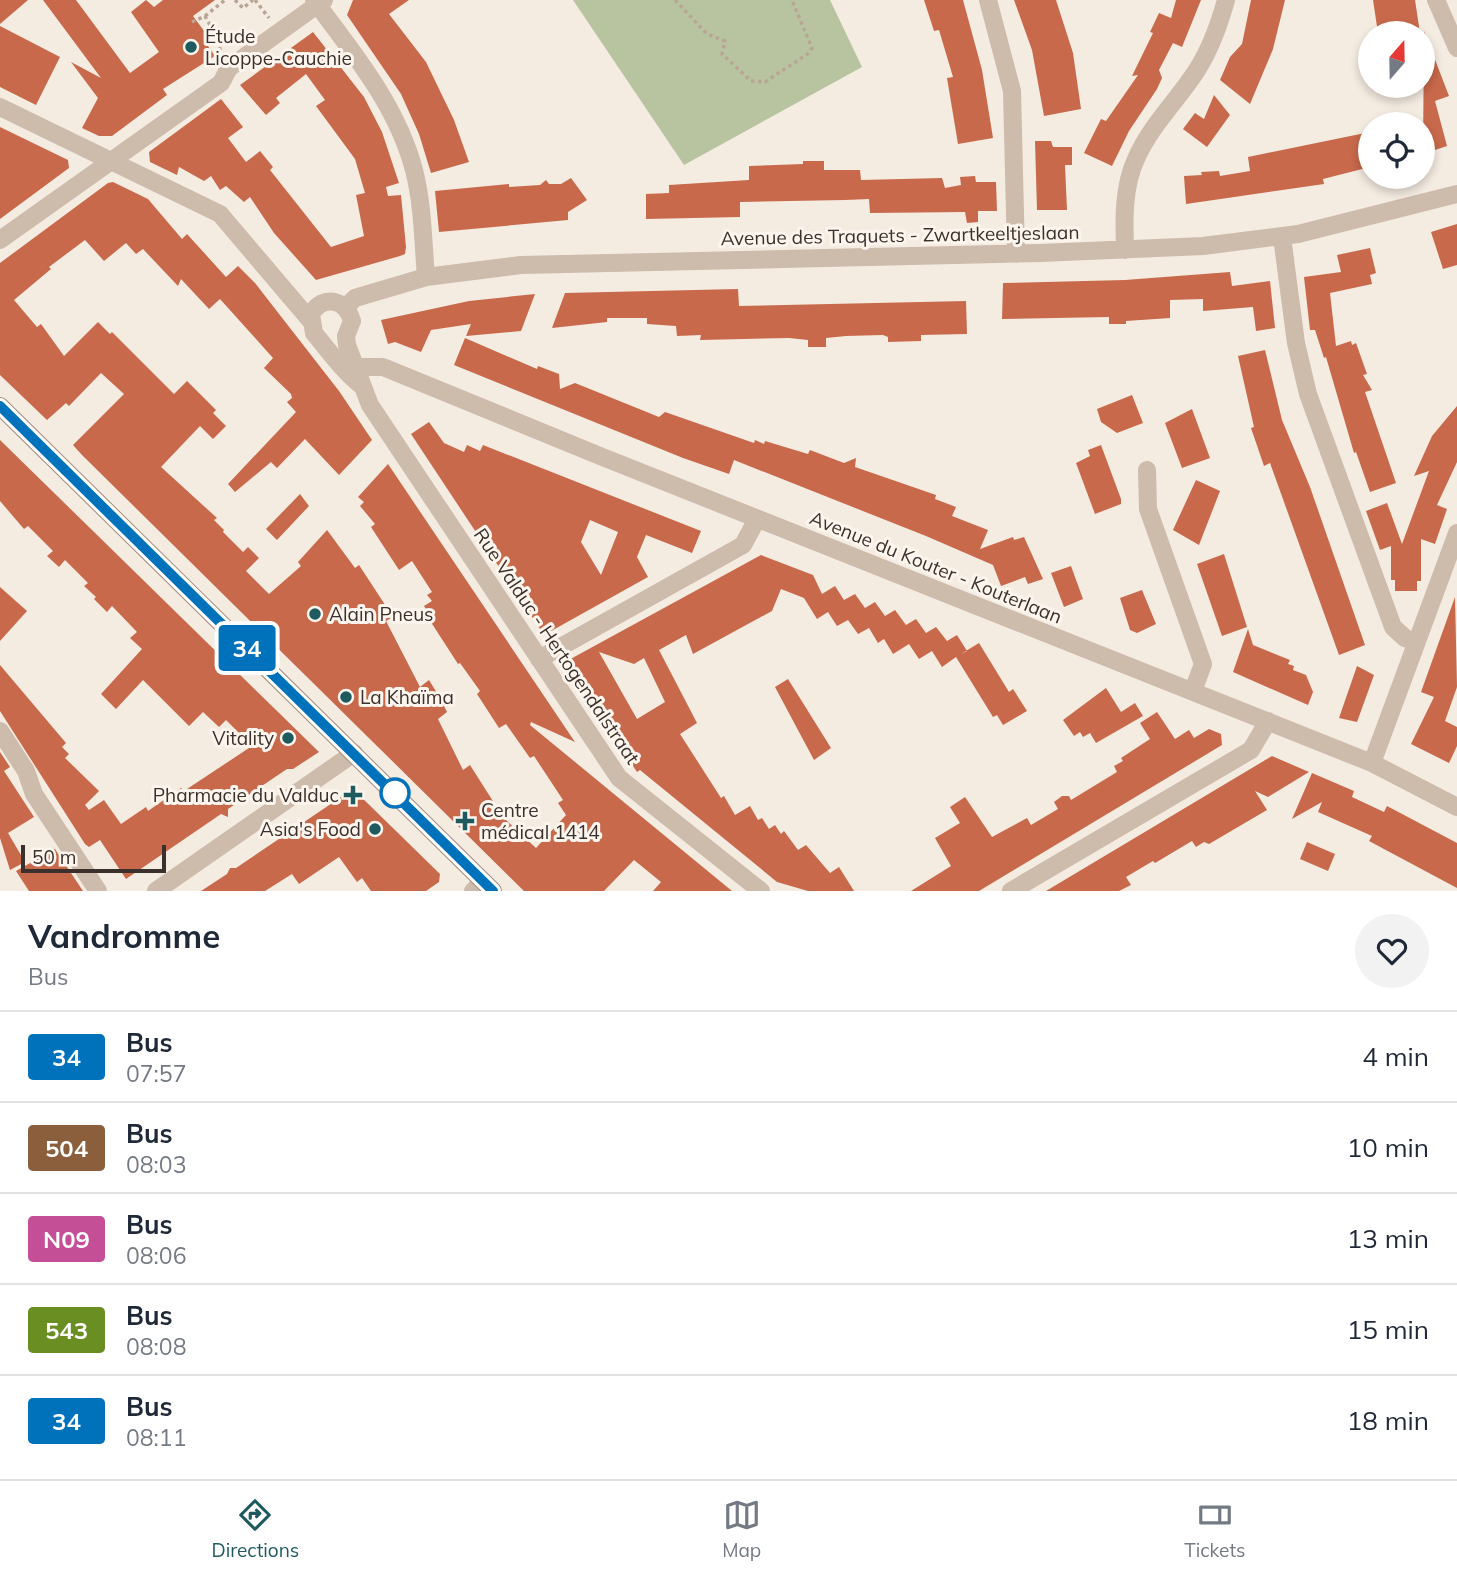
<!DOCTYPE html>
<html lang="en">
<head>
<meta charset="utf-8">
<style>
  :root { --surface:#fff; --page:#f2f2f3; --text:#1f2937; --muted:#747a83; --line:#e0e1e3; --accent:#1f5a5e }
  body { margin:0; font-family:Mulish,sans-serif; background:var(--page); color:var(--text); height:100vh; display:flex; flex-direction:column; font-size:26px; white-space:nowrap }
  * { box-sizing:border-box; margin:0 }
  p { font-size:23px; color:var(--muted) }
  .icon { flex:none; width:38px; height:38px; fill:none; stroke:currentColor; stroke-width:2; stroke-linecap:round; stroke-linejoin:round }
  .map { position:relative; height:891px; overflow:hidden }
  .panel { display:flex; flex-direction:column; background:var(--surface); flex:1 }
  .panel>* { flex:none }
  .badge { padding:0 14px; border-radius:5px; font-size:24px; line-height:46px }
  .needle { width:46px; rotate:20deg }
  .fabs { position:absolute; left:1358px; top:21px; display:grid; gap:14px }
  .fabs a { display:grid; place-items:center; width:77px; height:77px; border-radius:50%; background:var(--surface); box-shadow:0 4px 10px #0003; font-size:35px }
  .scale { position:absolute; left:21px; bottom:18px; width:145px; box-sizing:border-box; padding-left:7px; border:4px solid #3b302b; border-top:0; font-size:19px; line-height:24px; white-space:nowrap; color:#3b302b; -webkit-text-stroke:5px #fbf5ee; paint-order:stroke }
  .map>.badge { position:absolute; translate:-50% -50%; box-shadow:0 0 0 4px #fff }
  .round { display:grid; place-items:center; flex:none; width:74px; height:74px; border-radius:37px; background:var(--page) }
  .headline { display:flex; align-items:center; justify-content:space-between; height:119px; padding:0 28px }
  h1 { font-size:33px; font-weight:700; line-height:52px }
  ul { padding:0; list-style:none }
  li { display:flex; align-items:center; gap:21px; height:91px; padding:0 28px; border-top:2px solid var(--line) }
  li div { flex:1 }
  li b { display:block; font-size:26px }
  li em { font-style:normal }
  li .badge { min-width:77px; font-weight:700; text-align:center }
  .tabs { display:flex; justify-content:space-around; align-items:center; height:98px; border-top:2px solid var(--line); background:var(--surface); font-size:19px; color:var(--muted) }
  .tabs a { display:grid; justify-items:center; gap:4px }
  .tabs .on { color:var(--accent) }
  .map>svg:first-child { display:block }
  .green { fill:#b8c4a0 }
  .building { fill:#c8694b; fill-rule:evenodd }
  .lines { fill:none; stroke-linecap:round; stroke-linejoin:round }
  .path { stroke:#b9a596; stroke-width:3.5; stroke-dasharray:3.5 3.5; stroke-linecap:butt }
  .minor { stroke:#cdbbac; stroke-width:18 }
  .secondary { stroke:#a18a7d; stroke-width:18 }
  .line-casing { stroke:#fff; stroke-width:16 }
  .line { stroke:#0072bc; stroke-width:10 }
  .poi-dot { fill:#1f5a5e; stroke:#fbf5ee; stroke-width:2.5 }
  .stop-dot { fill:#fff; stroke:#0072bc; stroke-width:3.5 }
  .labels { text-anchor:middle; stroke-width:6; stroke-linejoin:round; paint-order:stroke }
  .poi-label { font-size:19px; fill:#3b302b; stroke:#fbf5ee; text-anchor:start }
  .street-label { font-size:19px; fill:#3b302b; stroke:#fbf5ee }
</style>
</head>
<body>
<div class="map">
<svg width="1457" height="891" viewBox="0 0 1457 891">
  <rect width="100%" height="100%" fill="#f4ebe1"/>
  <path class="green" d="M573,0H830L862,67L684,165Z"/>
  <path class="building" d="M0,0H28L0,24Z
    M43,0H76L130,73L159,52L131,12L146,0L154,7L163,0H215L193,16L213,43L208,46L215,56L163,89L167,95L112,136H99L82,128L98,98L71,62L101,78Z
    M353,0H409L389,14L426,62L454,120L469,162L431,173L419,134L401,94L347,15Z
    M924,0H963L982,70L993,138L958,144L947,78L953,77L939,30L934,31Z
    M1014,0H1056L1073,53L1081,109L1044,116L1032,50Z
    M1176,0H1201L1182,47L1173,43L1159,70L1162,78L1157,89L1129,131L1112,166L1084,153L1101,119L1106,121L1138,75L1132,76L1153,33L1150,32L1159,13L1171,18Z
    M1251,0H1285L1273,49L1250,104L1220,80L1230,57L1242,44Z
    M1373,0H1415L1420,33H1378Z
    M0,26L60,57L36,105L0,87Z
    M1424,31L1449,96L1435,101L1447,146L1423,154Z
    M313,32L364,97L382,132L399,183L386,187L388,196L401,195L406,247L405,254L400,256L316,280L274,233L250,197L244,202L226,186L220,190L211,176L204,181L179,167L177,175L150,162L149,152L221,99L243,127L228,138L246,162L260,151L273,167L270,170L331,247L364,236L356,195L365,193L355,159L316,106L325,100L306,74L276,98L280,103L266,115L240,85Z
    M1214,95L1230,115L1207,147L1183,129L1195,113L1204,119Z
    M0,127L68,160L69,168L0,219Z
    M1370,132V167L1323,179L1324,184L1186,204L1184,176L1202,175L1201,172L1219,171L1220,176L1250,171L1248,157Z
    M1035,141H1051L1053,147H1072V165H1065L1067,210H1037Z
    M803,161H824V170H860L861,180L942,178L945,188L961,185L960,177L975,176L976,182H996L997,211H978V222L967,223L965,212L870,213L869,199L845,200L740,202V217L646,219V194L669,193V185L749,180V166L803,164Z
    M571,178L587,200L568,212V220L439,232L435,191L509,184V187L540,185L546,180L549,184H561Z
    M113,182L148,199L182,239L187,234L226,277L238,266L255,283L339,391L372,440L339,475L305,439L277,468L271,462L235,492L228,484L296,412L287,402L292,398L291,394L264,368L273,358L220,299L209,309L181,279L178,286L143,249L136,254L126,243L104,261L85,240L49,267L51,269L14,300L37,327L41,324L64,356L98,322L110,334L112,332L174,394L187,381L216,410L213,413L226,426L213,439L200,426L161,467L217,518L214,520L224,530L223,532L243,552L248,547L259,558L246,571L269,594L301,566L298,562L327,530L355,568L359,565L393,617L386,621L420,687L429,680L440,698L447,712L438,719L463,770L470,765L496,806L493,808L536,848L566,815L558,803L563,800L534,756L530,758L506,724L499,728L477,694L480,691L460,663L458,664L427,616L429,614L424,606L432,601L427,595L432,592L412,561L399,570L371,527L375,524L360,506L364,502L358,497L388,464L575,742L531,722L530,725L732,891H653L661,882L634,860L604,891H524L82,455L73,445L124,394L101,373L69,406L66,403L47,420L0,375V263L108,183Z
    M1457,224V265L1443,269L1431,232Z
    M1370,248L1376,273L1370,275L1372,284L1330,293L1336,346L1351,341L1352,345L1356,343L1367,374L1363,375L1372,390L1365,392L1396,483L1370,492L1356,452L1354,453L1326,357L1324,358L1315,330H1310L1304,277L1341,272L1337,255Z
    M1230,272L1232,286L1270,281L1275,328L1256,331L1253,307L1203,311V299L1170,300V318L1126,321V324H1109V317L1002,319L1003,283L1125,280Z
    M738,289L739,306L966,301L967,334L921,335V341L888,342V337L883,335L846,336L826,338V347H808V340L789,338L700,340L701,335L677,336L676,326L647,324V318H607V322L552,328L565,293Z
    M535,294L521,331L466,336L471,324L431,330L421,352L395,342L388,344L381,320L469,301Z
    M465,338L537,369L538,366L559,374L560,389L575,383L659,417L665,412L754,443L755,440L764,444L765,441L808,454L810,450L844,463L856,458L855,467L936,495L935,499L956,507L952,516L988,530L980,549L1013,537L1014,540L1024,537L1043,579L1028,584L1025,577L1001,586L993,565L926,536L734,460L729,474L683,458L454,365Z
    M1265,350L1282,420L1310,487L1365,645L1339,655L1270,463L1264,466L1251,428L1254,427L1238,356Z
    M1132,395L1143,423L1117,433L1101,422L1097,409Z
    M1457,406V462L1437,505L1447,509L1435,544L1421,539V581H1417V591H1395V580H1391V546L1380,550L1366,511L1387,503L1402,544L1429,471L1414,476L1432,436Z
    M1192,409L1210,458L1182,468L1165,423Z
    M429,422L444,443L464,452L467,445L480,451L483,445L701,531L692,553L646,535L637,557L648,577L544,635L411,434ZM590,520L618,532L601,575L581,542Z
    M0,440L319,752L293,769H287L228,809V817L221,814L126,879L100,840L89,847L85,844L0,711V665L66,743L62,747L69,754L65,758L99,791L85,805L89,810L104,800L121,824L146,807L148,811L181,788L184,791L252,746L226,720L219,727L203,712L189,726L143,680L116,709L101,694L142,649L130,638L137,632L112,606L107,612L94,599L96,597L84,586L88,583L65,560L59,567L47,556L53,551L28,526L24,529L0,501Z
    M1101,445L1121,499V504L1095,514L1076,463L1090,456L1088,450Z
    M1196,480L1220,491L1199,545L1173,530Z
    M300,494L309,506L277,540L266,529Z
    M1224,554L1247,627L1222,636L1197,564Z
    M761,555L813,575L822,594L835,586L844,600L855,594L865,608L875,602L885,616L895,610L906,625L916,619L926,633L936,627L947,641L957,635L967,651L961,654L979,643L1009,692L1013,689L1027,711L1003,725L997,715L993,717L956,657L942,667L932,651L919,659L909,644L893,654L884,639L878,643L869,628L858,634L848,620L837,626L828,612L817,619L804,598L781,589L772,611L693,654L686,635L659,650L697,723L680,734L721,798L724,796L735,815L750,806L758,820L762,818L769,829L775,825L781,834L784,831L798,850L806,845L830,873L839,867L854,891H808L777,882L640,770L637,772L565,662ZM599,652L634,664L644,658L665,702L637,719Z
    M1071,566L1083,599L1064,607L1051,573Z
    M0,587L27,611L0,641Z
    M1142,590L1156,624L1137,633L1130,630L1120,598Z
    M1455,597L1457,687L1445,721L1457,727V746L1449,763L1411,744L1434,697L1421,692Z
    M1248,629L1253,645L1290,660L1288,664L1294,666L1293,670L1306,675L1313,692L1308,705L1233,672Z
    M1357,666L1374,675L1357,722L1339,718Z
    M788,679L831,748L814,760L775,687Z
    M1106,688L1121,712L1135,703L1143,716L1096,743L1090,733L1083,737L1080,732L1074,736L1063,720Z
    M1157,712L1175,739L1189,730L1194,738L1209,729L1221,734L1222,745L979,891H911L951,866L935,838L960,823L950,807L965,797L992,837L1027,818L1031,825L1058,809L1054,802L1062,796H1069L1071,800L1117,772L1114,766L1123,761L1121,758L1150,739L1140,723Z
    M0,752L10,767L4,771L34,817L8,833L25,862L10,870L0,838Z
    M1272,756L1309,772L1268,797L1255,791L1267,810L1209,844L1204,842L1196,847L1192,841L1155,863L1153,861L1126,877L1131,885L1119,891H1046Z
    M1312,773L1354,791L1352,797L1384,812L1387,806L1457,843V888L1369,841L1372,836L1318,812L1322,802L1292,819Z
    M353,789L440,874L439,882L426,891H371L362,878L357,882L339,857L299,884L292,874L265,891H201L227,874L230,868H236Z
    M1307,842L1335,854L1328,871L1300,859Z
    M55,849L83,891H29L16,871Z"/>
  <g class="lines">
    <path class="path" d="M235,0L243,8L253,0
      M255,0L269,18
      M675,0L707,34L725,41L722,54L751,81L765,82L809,53L812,48L792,0
      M205,16L225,0
      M192,22L205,16L217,37L221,53"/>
    <path class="minor" d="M314,0C353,53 397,105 414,170C423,205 423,242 426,277
      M988,0L1012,91L1016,254
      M1436,0L1457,48
      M0,107L220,214L310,320
      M1282,237L1296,343L1308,394L1393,627L1405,638L1416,642
      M0,240L221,83L229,68L324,0
      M1125,250C1124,220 1123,187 1136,159C1151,125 1177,101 1197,70C1211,48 1219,25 1226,0
      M346,307L355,298L426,277L521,265L1041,253L1203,246L1298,234L1457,194
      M356,367H383L600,456L1372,763L1457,807
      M362,386C343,371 329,351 314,333L311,314C323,294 346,299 352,321L346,336L347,345L370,405L619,778L761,891
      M1147,470L1148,509L1203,664L1193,691
      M539,659L743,545L757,519
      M0,731L26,771L34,794L98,891
      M1372,763L1457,533
      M156,891L354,753
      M473,891L483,881
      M1011,891L1251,750L1268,721"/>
    <path class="secondary" d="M0,406L493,891"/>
  </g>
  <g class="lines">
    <defs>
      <path id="line" d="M0,406L493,891"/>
    </defs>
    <use href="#line" class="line-casing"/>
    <use href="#line" class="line"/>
  </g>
  <g class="poi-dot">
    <circle cx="191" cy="47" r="7"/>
    <circle cx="315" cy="614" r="7"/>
    <circle cx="346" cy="697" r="7"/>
    <circle cx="288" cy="738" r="7"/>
    <path d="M349.5 784.5h7v7h7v7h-7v7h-7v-7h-7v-7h7z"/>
    <path d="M461.5 810.5h7v7h7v7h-7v7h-7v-7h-7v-7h7z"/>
    <circle cx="375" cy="829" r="7"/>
  </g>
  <circle class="stop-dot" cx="395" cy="793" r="14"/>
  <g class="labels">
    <g class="poi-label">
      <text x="205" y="43">Étude<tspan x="205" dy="22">Licoppe-Cauchie</tspan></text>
      <text x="329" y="621">Alain Pneus</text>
      <text x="360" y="704">La Khaïma</text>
      <text x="274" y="745" text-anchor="end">Vitality</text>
      <text x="339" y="802" text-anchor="end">Pharmacie du Valduc</text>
      <text x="481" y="817">Centre<tspan x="481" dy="22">médical 1414</tspan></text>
      <text x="361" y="836" text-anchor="end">Asia's Food</text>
    </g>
    <g class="street-label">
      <text transform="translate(900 235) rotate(-1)" y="7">Avenue des Traquets - Zwartkeeltjeslaan</text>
      <text transform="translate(936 567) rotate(22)" y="7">Avenue du Kouter - Kouterlaan</text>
      <text transform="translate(557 646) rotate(56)" y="7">Rue Valduc - Hertogendalstraat</text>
    </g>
  </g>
</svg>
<div class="fabs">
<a><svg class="needle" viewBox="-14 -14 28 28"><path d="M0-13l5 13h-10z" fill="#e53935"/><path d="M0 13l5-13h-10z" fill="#747a83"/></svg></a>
<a><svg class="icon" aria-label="locate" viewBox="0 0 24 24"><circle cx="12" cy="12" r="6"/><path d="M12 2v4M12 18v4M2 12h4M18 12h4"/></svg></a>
</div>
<div class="scale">50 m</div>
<b class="badge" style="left:247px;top:648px;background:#0072bc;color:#fff">34</b>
</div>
<section class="panel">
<div class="headline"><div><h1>Vandromme</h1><p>Bus</p></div><a class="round"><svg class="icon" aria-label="heart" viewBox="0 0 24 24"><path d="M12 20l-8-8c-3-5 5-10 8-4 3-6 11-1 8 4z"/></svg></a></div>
<ul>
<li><span class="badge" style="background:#0072bc;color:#fff">34</span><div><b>Bus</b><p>07:57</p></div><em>4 min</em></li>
<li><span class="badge" style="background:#8b5e3c;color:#fff">504</span><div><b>Bus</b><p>08:03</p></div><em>10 min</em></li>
<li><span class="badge" style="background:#c44f97;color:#fff">N09</span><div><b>Bus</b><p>08:06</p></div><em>13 min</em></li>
<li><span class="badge" style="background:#6b8e23;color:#fff">543</span><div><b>Bus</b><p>08:08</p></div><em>15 min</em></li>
<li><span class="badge" style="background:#0072bc;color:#fff">34</span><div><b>Bus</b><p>08:11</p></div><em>18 min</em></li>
</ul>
</section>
<nav class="tabs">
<a class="on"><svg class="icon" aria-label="directions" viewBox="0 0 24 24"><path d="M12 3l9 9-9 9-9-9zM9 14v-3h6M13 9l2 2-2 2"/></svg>Directions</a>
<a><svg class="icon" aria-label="map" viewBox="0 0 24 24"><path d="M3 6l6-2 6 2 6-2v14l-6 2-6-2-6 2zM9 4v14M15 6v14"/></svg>Map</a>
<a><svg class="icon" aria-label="tickets" viewBox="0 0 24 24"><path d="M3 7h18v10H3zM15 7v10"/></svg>Tickets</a>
</nav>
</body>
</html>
